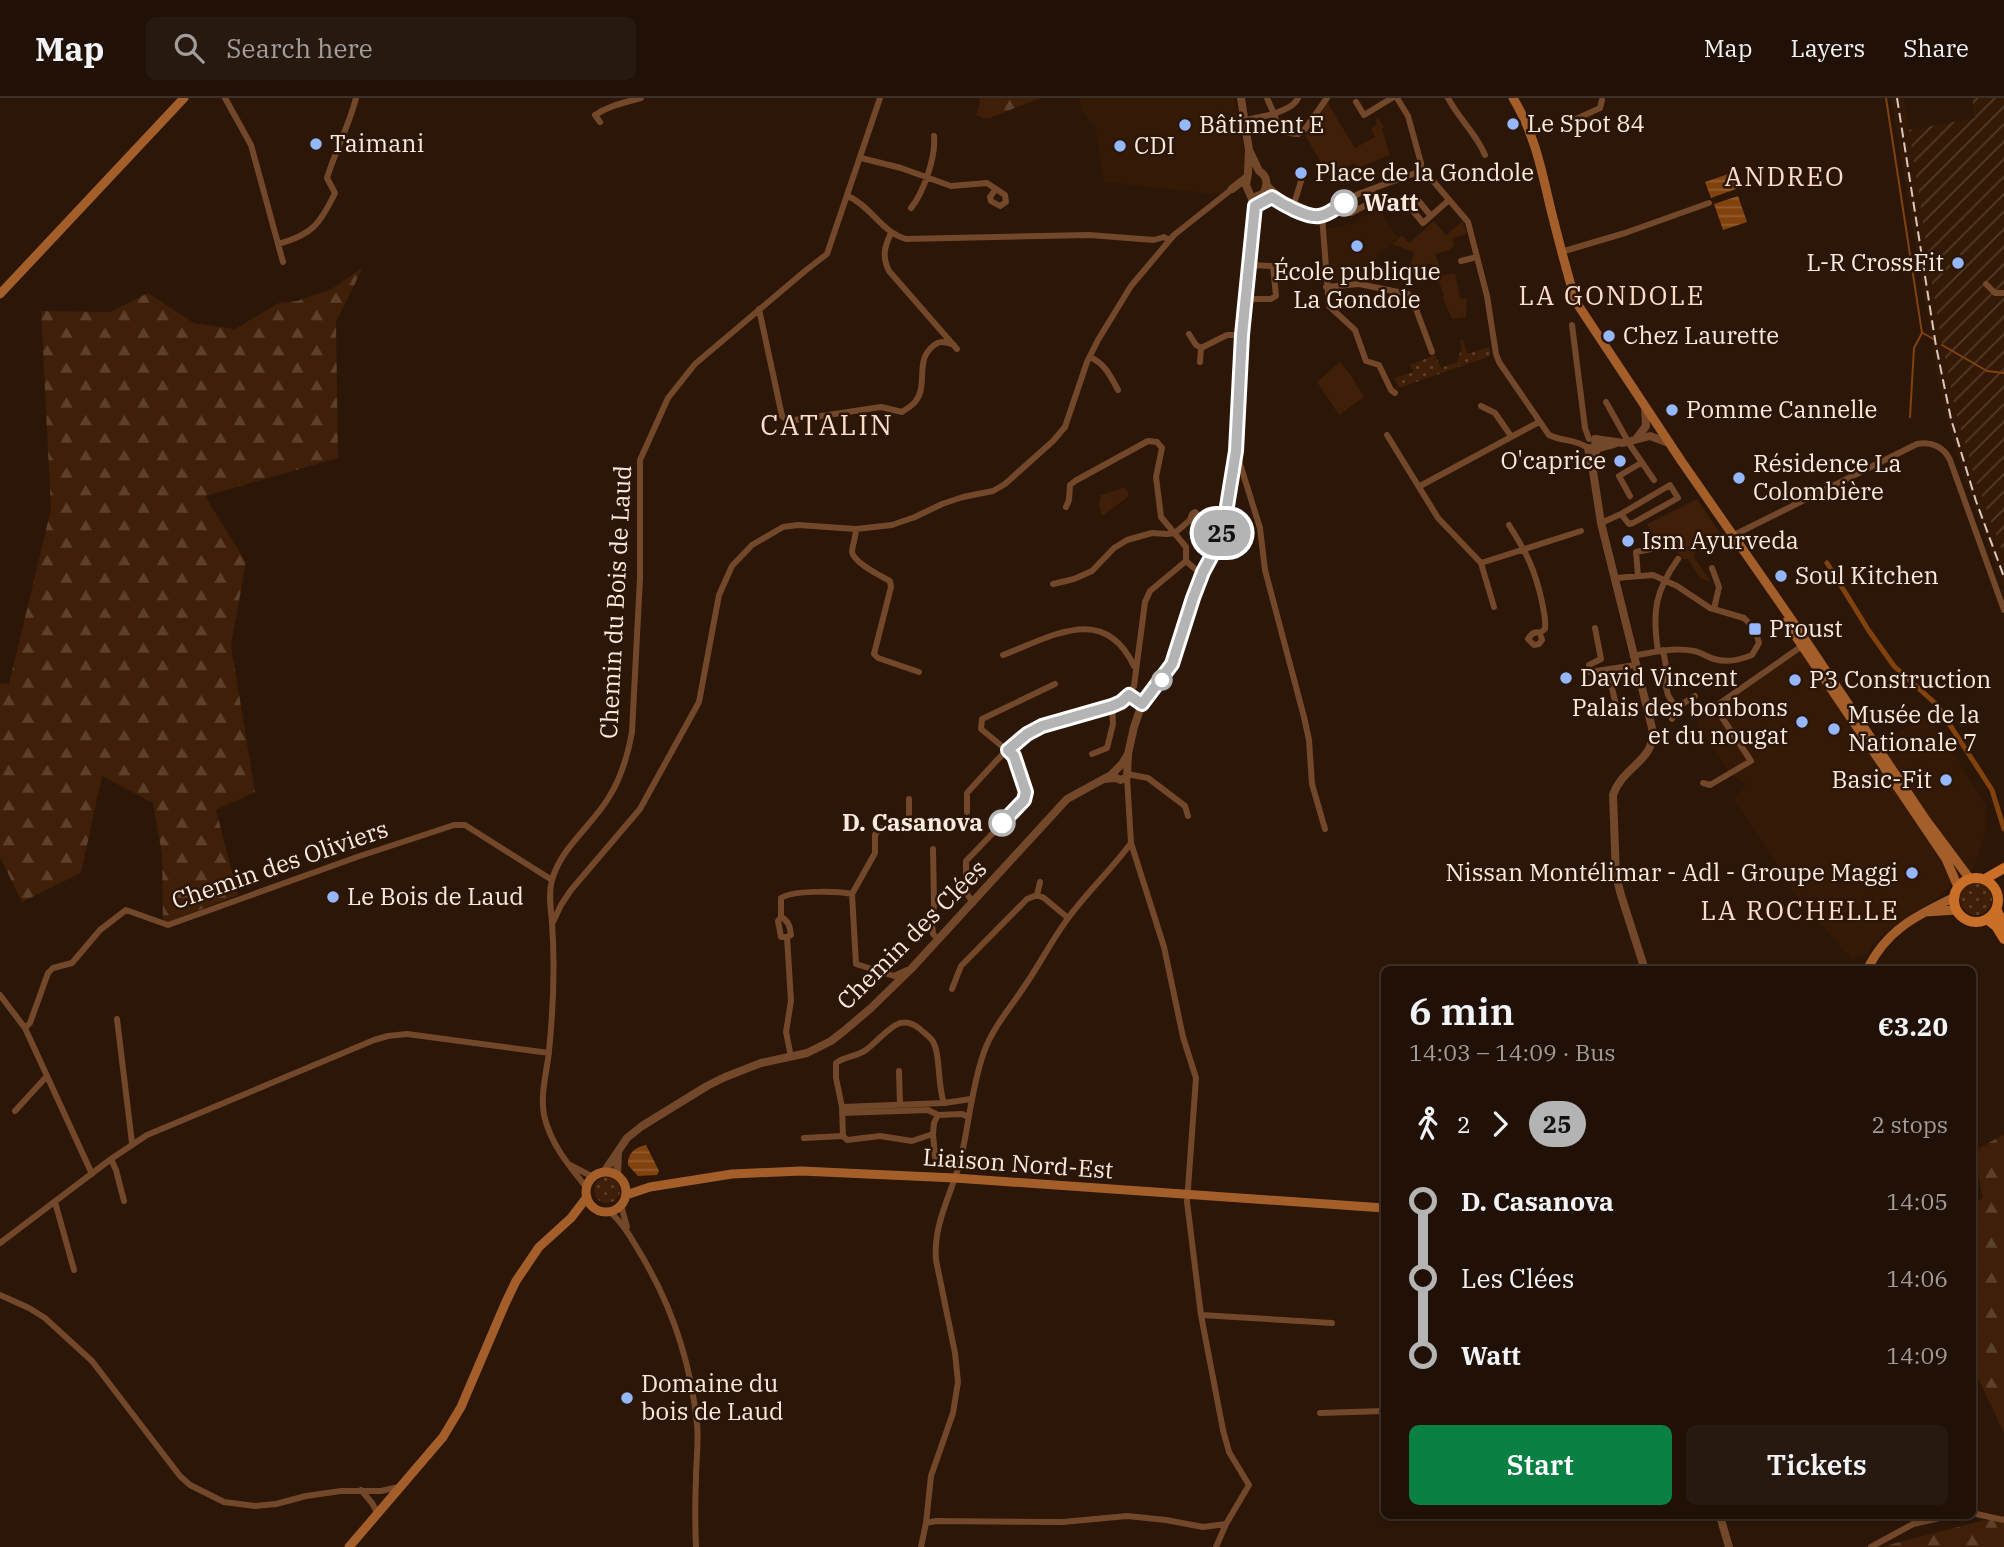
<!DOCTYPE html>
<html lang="en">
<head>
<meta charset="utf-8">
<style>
  :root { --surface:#201006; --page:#281910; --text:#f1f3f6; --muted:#a29d9b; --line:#3d3028; --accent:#0b8043 }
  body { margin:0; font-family:"IBM Plex Serif",serif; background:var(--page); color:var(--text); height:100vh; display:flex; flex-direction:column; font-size:26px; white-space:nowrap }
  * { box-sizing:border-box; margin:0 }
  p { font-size:23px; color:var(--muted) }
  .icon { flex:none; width:38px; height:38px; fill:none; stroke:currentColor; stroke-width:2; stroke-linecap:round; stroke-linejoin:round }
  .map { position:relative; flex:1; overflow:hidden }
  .sheet { position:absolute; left:1381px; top:868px; width:595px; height:553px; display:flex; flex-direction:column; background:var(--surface); border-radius:10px; box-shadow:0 2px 5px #0004,0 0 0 2px var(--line) }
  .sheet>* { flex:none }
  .badge { padding:0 14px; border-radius:23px; font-size:24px; line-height:46px }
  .map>.badge { position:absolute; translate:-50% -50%; box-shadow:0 0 0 4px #fff }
  .legs { display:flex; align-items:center; gap:10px; height:77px; padding:0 28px; font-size:23px }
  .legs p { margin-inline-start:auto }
  .overview { display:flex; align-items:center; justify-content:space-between; height:119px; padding:0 28px }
  h1 { font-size:38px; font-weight:600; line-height:52px }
  .action { display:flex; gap:14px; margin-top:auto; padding:14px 28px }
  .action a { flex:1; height:80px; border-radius:10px; background:var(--accent); color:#fff; font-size:28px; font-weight:600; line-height:80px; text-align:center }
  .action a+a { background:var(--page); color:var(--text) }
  ul { padding:0 28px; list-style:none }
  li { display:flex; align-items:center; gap:24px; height:77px; font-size:26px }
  li i { display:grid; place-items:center; width:10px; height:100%; margin:0 9px; background:currentColor }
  li i::after { content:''; width:18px; height:18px; margin:-9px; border:5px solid; border-radius:50%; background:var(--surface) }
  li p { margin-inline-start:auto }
  li:first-child i { background:linear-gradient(#0000 50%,currentColor 0) }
  li:last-child i { background:linear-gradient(currentColor 50%,#0000 0) }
  header { display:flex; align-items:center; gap:42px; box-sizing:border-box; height:98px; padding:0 35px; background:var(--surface); border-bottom:2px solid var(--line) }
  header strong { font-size:33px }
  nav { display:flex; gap:38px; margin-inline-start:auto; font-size:24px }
  .search { width:490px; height:63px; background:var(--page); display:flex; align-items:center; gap:18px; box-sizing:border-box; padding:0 24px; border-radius:10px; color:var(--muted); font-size:26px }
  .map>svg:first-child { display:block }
  .built { fill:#341a06 }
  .industrial { fill:url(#industrial-furrows) }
  .grass { fill:url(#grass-dots) }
  .forest { fill:url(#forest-firs) }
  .park { fill:#3f1f07 }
  .water { fill:url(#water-rules) }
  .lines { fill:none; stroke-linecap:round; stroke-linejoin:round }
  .stream { stroke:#81420e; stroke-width:2 }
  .canal { stroke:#81420e; stroke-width:5 }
  .minor { stroke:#734729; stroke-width:6 }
  .tertiary { stroke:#734729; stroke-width:8 }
  .secondary { stroke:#a45e2a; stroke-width:9 }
  .primary { stroke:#ca6f28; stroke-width:10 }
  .rail { stroke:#d9c9bf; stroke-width:2; stroke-dasharray:10 5; stroke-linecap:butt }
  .line-1-casing { stroke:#fff; stroke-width:16 }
  .line-1 { stroke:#b4b4b4; stroke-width:10 }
  .poi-dot { fill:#94b7fd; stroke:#2b1608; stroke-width:2.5 }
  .stop-1-dot { fill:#fff; stroke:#b4b4b4; stroke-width:3.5 }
  .labels { text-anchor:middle; stroke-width:5; stroke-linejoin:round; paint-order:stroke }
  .poi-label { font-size:24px; fill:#f9eae1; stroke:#2b1608; text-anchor:start }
  .stop-label { font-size:24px; font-weight:bold; fill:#f9eae1; stroke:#2b1608; text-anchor:start }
  .street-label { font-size:24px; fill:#f9eae1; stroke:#2b1608 }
  .neighbourhood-label { font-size:26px; letter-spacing:2px; fill:#fbddca; stroke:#2b1608 }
  .quarter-label { font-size:28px; letter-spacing:2px; fill:#fbddca; stroke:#2b1608 }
</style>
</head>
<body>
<header>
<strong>Map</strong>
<div class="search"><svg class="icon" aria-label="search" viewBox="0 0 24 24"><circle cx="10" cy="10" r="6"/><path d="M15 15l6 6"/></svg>Search here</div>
<nav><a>Map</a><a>Layers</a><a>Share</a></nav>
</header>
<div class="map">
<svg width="2004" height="1449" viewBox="0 0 2004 1449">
  <defs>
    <pattern id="industrial-furrows" width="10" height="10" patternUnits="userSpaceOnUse" patternTransform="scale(1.75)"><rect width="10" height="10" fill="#341a06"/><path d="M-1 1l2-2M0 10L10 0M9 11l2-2" fill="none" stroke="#523b2a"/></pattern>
    <pattern id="grass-dots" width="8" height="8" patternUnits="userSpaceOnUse" patternTransform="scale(1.75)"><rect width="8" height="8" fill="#3f1f07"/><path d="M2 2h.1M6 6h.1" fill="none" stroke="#5c402b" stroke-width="1.8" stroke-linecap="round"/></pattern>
    <pattern id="forest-firs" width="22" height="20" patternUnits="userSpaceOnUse" patternTransform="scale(1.75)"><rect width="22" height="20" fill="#3f1f07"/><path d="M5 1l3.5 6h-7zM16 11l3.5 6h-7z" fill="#5c402b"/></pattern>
    <pattern id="water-rules" width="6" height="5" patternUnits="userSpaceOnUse" patternTransform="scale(1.75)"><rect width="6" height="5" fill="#81420e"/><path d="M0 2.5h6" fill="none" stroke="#945d31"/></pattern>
  </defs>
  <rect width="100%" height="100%" fill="#2b1608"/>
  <path class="built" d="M1078,0H1234L1247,67L1242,79L1221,97L1104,84L1095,27L1086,20Z
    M1891,0H1904L1946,265L1966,350L2004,458V491L1964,378L1949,331L1937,277Z
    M1381,110L1385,122L1398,140L1378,157L1375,173L1370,172L1368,185L1359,182L1330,184L1325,135L1328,130L1341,129L1346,126L1359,124V120Z
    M1801,551L1867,650L1930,617L1986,707V733L1974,770L1940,798L1894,827L1874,845L1867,857L1852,861L1802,806L1734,702L1746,687L1727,672L1695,624Z"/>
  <path class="industrial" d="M1972,0H2004V458L1977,386L1955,311L1938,223L1909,32L1975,20Z"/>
  <path class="grass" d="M1463,242L1467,255H1470L1490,249V258L1399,290L1394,280L1414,274L1410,267L1435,257L1441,270L1457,264L1462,249L1460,243Z
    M1960 801a16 16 0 1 1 32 0a16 16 0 1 1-32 0Z
    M594 1092a13 13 0 1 1 26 0a13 13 0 1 1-26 0Z"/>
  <path class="forest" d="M979,0H1040L987,21L976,17L980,4Z
    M363,169L336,224L338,360L205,398L246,464L231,547L255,694L216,712L238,797L163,826L162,756L153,705L102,678L81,775L22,804L0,759V585L9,586L51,411L41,213L110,214L148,195L194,225L235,231L279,205L297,203L332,191Z
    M2004,1036V1335L1972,1268V1107L1983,1100L1973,1054Z
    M2004,1417V1449H1881Z"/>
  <path class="park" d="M1327,4L1355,50L1375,39L1371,31L1377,27L1375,23L1378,20L1384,29L1382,31L1390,57L1358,70L1354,65L1330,79L1305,38Z
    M1434,123L1446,137L1463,123L1467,136L1453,140L1454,148L1449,152L1435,156L1443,178L1455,175L1460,201L1467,200L1466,219L1452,221L1443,201L1444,198L1432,165L1415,171L1410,169L1414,154L1392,146L1402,137L1409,145Z
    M1340,264L1350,276L1364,299L1339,317L1317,284Z
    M1126,389L1129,398L1102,418L1099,407L1101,397Z
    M1697,401L1724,441L1696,452L1694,459L1711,484L1700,480L1688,461H1682L1678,454L1680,449L1671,436L1665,437L1661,441L1655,440L1647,426Z"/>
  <path class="water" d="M1731,75L1736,91L1711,100L1705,84Z
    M1738,98L1747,124L1723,132L1714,106Z
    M646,1047L659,1073L657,1077L638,1078L628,1067C627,1056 635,1049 646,1047Z"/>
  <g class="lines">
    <path class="stream" d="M1886,0L1922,235L1914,250L1910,319
      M1923,235L1935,242
      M1942,247L1987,273L2004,275"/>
    <path class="canal" d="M1827,465L1869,533L1894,568L1937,607L1992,692L2004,731"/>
    <path class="minor" d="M225,0L251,47L283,164
      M1267,0L1274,16C1282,12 1294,9 1298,0
      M1397,0L1408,18L1421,65V73
      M1448,0C1458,20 1476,35 1485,57
      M1356,4L1364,17L1392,0
      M1576,21L1600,10L1602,2
      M1246,22L1274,16C1277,28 1285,37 1298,36L1305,31L1327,0
      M600,24L595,17C610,7 624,5 641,0
      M861,60L901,70L951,88L987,85L1005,97L1006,104L1000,108L991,103L990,99L995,92
      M1421,73L1428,77L1468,124L1487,198L1496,256L1499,264L1549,337C1563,344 1574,340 1588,350
      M1267,86C1281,104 1302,107 1322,118
      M1263,96L1290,109L1317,119L1328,115L1358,96L1421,73
      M848,98C872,109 880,133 906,141L1089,137L1154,142L1164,139L1169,142
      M1294,106L1304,73
      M1337,109L1351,115L1370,105L1374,100L1371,91
      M911,110C924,94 936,58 934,38
      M1322,118L1329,208L1355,232L1366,263L1379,267L1391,292L1395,295
      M1431,118L1417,101L1409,108L1423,125L1449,102
      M891,135C884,150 882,158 889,173L957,251
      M278,146C312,137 320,126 335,95L327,80C335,53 349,28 356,0
      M1561,154L1625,135L1709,105
      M1461,163L1477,159
      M1986,186L1995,195H2004
      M1326,189L1359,186L1408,196L1413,203L1432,254
      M1246,201H1271L1276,198L1273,168L1249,167
      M759,211L782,318L788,323L881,309L902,314C906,311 912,308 915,304C928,289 916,265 930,251C938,242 943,243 954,247
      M1572,227L1585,330L1589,341
      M1189,236L1196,247L1201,250
      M1090,259C1105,266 1110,277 1118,292
      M1200,264L1201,250L1227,237H1242
      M1606,304L1630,347L1654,382
      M1481,308L1495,315L1511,338
      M1387,337L1438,420L1481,465L1494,509
      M1236,353L1260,430L1265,472L1304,619L1309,642L1312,686L1325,731
      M1420,388L1539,324
      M1630,398L1619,378L1641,365
      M1066,409L1069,402L1070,387L1075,383L1148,343L1157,344L1162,350L1156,379L1161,419L1186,449V463
      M1601,425L1621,416L1670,387L1678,400L1633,425L1629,426L1621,416
      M1509,427C1526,454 1535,471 1542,504C1544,513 1546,522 1545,531L1540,535L1542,542L1539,546L1534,547L1528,541C1531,536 1535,533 1540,535
      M856,431C856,439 852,448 852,454C854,465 881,478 890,483L891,489L874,556L878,560L919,574
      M1732,438L1917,346C1931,343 1944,349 1950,362L2004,512
      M1186,463L1195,471L1204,474
      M1481,465L1581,433
      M1712,470L1719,489L1714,511
      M1638,478L1636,454L1651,451L1657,445
      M1616,480L1653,477L1677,488L1710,510L1744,520L1755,531L1759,545L1752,557C1739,562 1728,565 1714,561C1707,559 1701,554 1694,553C1673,549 1653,554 1633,558
      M1053,486L1074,481L1092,473L1114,450L1127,442L1152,435L1167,436L1175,435L1190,422L1199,420L1200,418L1195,414L1192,416L1190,422
      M1595,530L1601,561L1589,567L1590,574L1635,567
      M1663,552L1668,579L1666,589L1668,597L1676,610L1695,598
      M1658,553C1652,514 1655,493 1678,461
      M1003,557C1051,539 1104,504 1134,568
      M1608,572L1617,612
      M1672,621L1676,610
      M1092,656L1107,650L1113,626L1112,608
      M1127,676L1148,680L1185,708L1188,718
      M1127,679L1131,745L1164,849L1183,939L1196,980L1187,1104L1201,1217L1223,1332L1229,1354L1249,1387L1226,1426L1216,1449
      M1703,685L1710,687L1751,663L1717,612L1716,608L1802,548
      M967,714V695C985,676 1007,648 1029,635C1060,616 1115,621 1134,588L1145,504L1150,493L1186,463
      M933,751L934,807L932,824L933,836L938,841
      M1037,797L1040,784
      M973,805L966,794V763L1024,703L1026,694L1014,658L981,631L982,621L1055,586
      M781,819C789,823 790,829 791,837L787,839H781L778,823L781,819V800C793,792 837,793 852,796
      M553,824L561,807L571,792L640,711L699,604L719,497L732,468L752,447L783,429L798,427L856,431L892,427L915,419L942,406L963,399L993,393L1005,386L1053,343L1065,329L1087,264L1098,242L1131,188L1174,137L1232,91
      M787,839L791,903L786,934L791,959
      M907,872L894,878L856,866L852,796L875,755V737L879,731L907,725L909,718V701
      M952,891L961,868L1027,801L1037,797L1044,800L1068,820
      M0,897L25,930L92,1076
      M117,921L132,1045
      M25,930L30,925L48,875L53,870L72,865L100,832L126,812L168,827L357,759L454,727H465L552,782
      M899,973L900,1008
      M944,1005C937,987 941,955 932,942C929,938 923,934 920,931C914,926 908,923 900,925C887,930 877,944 866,952C856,959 845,958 836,965V980L842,1009L843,1038L847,1042L880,1038L912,1043L933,1036L934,1025L938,1017L962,1016L968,1019
      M842,1009L944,1005L971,1001
      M15,1013L47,978
      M842,1015L928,1012L938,1017
      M933,1036L935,1059
      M804,1040L843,1038
      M111,1061L116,1072L124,1103
      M570,1067L593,1079
      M587,1090C569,1068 550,1045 544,1017C540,995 547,974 549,953C553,913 555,865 552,825C551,811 548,796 552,782C561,749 592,728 609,699C621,680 628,656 632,634L640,480V362L668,300L695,266L805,173L827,156L880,0
      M55,1104L74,1172
      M621,1107L627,1129
      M609,1113C624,1126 633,1143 643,1160C673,1211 691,1267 697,1326C699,1344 696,1362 696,1380C695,1403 695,1426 696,1449
      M0,1145L111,1061L147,1037L374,942L388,938L407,936L549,955
      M0,1197L29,1210L45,1220L92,1263L180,1378L190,1387L224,1404L255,1408L276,1406L306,1398L341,1393H381L399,1389
      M1201,1217L1332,1225
      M1320,1315L1384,1313
      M361,1392L372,1405L378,1416
      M1972,1415L2004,1422
      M926,1425L931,1378L953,1315L958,1284L955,1255L936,1162C933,1126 951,1097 960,1064C969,1028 971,990 984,954C993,929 1011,909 1026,886C1041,864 1053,840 1069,819C1088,793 1112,771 1131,745
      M921,1449L926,1425L936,1423L1063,1424L1127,1418L1166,1422L1203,1429L1226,1426
      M1871,1449L1913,1426L1949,1418"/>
    <path class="tertiary" d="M1241,0L1249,52L1248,75L1246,87L1255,108
      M1250,54L1259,73C1268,78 1268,88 1263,96L1257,98
      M1232,91L1246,80
      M1637,340L1646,328L1645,309
      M1591,367L1588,350L1596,351L1614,346
      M1104,681L1116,680L1121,682L1127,679L1128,656L1134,629L1142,606L1172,566L1193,500L1204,474L1222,439L1236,353L1242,237L1255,108L1259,98
      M1645,872L1621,797L1616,778L1613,697C1623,668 1653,664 1653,634L1601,425L1593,373L1596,355L1595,341L1623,345L1650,338L1669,345
      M604,1074L627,1040L642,1028L707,988L725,979L761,965L807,955L831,943L844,933L871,910L912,870L1067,701L1111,677L1122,666L1128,656
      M617,1077L618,1055
      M1720,1418L1729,1449"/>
    <path class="secondary" d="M1513,0C1534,35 1541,69 1550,108C1558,140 1566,172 1576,204L1580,210L1682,364L1796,528L1926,722L1970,781
      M0,196L184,0
      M1786,524L1946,761L1958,789
      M1925,814L1957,812
      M1867,872C1886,832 1917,817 1955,799
      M586 1094a20 20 0 1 1 40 0a20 20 0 1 1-40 0Z
      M626,1097L650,1089L732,1076L801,1073L955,1080L1384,1110
      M349,1449L443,1339L461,1309L505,1206L516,1183L539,1149L571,1120L587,1099"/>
    <path class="primary" d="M1954 802a22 22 0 1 1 44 0a22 22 0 1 1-44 0Z
      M1985,781L2004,770
      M1996,811L2004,828
      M1987,821L1996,828L2004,841"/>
    <path class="rail" d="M1897,0L1936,248L1951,321L1976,403L2004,479"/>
  </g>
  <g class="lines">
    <defs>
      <path id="line-1" d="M1002,725L1024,702L1026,694L1014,658L1008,652L1027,636L1042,628L1112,608L1121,604L1129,597L1142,606L1172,566L1193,500L1203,474L1222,439L1236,353L1242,237L1255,108L1272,99C1282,106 1307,120 1319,118C1328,117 1336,110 1344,105"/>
    </defs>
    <use href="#line-1" class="line-1-casing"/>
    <use href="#line-1" class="line-1"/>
  </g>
  <g class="poi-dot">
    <circle cx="1513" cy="26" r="7"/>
    <circle cx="1185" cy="27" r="7"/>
    <circle cx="316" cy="46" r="7"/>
    <circle cx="1120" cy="48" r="7"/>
    <circle cx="1301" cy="75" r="7"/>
    <circle cx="1357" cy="148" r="7"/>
    <circle cx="1958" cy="165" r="7"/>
    <circle cx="1609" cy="238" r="7"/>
    <circle cx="1672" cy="312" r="7"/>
    <circle cx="1620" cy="363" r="7"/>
    <circle cx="1739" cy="380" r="7"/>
    <circle cx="1628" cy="443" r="7"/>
    <circle cx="1781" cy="478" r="7"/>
    <rect x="1748" y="524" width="14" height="14" rx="3.5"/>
    <circle cx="1566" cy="580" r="7"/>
    <circle cx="1795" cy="582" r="7"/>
    <circle cx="1802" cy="624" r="7"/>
    <circle cx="1834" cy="631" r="7"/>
    <circle cx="1946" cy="682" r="7"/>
    <circle cx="1912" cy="775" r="7"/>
    <circle cx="333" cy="799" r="7"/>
    <circle cx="627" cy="1300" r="7"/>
  </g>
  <g class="stop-1-dot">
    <circle cx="1344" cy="105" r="12"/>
    <circle cx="1162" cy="582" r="9"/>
    <circle cx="1002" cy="725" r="12"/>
  </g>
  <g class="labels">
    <g class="poi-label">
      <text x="1527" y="34">Le Spot 84</text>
      <text x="1199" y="35">Bâtiment E</text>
      <text x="330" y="54">Taimani</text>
      <text x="1134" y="56">CDI</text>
      <text x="1315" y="83">Place de la Gondole</text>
      <text x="1944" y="173" text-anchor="end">L-R CrossFit</text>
      <text x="1357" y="182" text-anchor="middle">École publique<tspan x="1357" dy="28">La Gondole</tspan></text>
      <text x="1623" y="246">Chez Laurette</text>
      <text x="1686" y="320">Pomme Cannelle</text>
      <text x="1606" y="371" text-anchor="end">O'caprice</text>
      <text x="1753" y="374">Résidence La<tspan x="1753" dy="28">Colombière</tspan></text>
      <text x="1642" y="451">Ism Ayurveda</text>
      <text x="1795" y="486">Soul Kitchen</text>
      <text x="1769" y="539">Proust</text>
      <text x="1580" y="588">David Vincent</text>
      <text x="1809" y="590">P3 Construction</text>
      <text x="1788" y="618" text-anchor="end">Palais des bonbons<tspan x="1788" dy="28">et du nougat</tspan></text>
      <text x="1848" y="625">Musée de la<tspan x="1848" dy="28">Nationale 7</tspan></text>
      <text x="1932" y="690" text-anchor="end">Basic-Fit</text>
      <text x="1898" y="783" text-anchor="end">Nissan Montélimar - Adl - Groupe Maggi</text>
      <text x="347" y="807">Le Bois de Laud</text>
      <text x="641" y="1294">Domaine du<tspan x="641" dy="28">bois de Laud</tspan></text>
    </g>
    <g class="stop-label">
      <text x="1363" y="113">Watt</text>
      <text x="983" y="733" text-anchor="end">D. Casanova</text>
    </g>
    <g class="street-label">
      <text transform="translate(616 504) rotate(-87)" y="8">Chemin du Bois de Laud</text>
      <text transform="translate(280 767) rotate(-19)" y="8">Chemin des Oliviers</text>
      <text transform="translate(912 837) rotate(-45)" y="8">Chemin des Clées</text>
      <text transform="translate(1018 1066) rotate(4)" y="8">Liaison Nord-Est</text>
    </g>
    <g class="neighbourhood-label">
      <text x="1785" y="88">ANDREO</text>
      <text x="1612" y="207">LA GONDOLE</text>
      <text x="1800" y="822">LA ROCHELLE</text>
    </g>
    <g class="quarter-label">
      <text x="827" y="337">CATALIN</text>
    </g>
  </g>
</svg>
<b class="badge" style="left:1222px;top:435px;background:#b4b4b4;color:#111">25</b>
<section class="sheet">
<div class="overview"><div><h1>6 min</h1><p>14:03 – 14:09 · Bus</p></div><b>€3.20</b></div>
<div class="legs"><svg class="icon" aria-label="walk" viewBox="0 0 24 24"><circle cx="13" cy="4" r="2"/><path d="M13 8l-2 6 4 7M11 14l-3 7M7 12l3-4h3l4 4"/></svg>2<svg class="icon" aria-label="forward" viewBox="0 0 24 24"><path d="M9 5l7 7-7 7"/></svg><b class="badge" style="background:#b4b4b4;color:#111">25</b><p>2 stops</p></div>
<ul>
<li><i style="color:#b4b4b4"></i><b>D. Casanova</b><p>14:05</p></li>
<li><i style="color:#b4b4b4"></i><span>Les Clées</span><p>14:06</p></li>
<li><i style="color:#b4b4b4"></i><b>Watt</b><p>14:09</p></li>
</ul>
<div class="action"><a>Start</a><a>Tickets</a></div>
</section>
</div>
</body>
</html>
